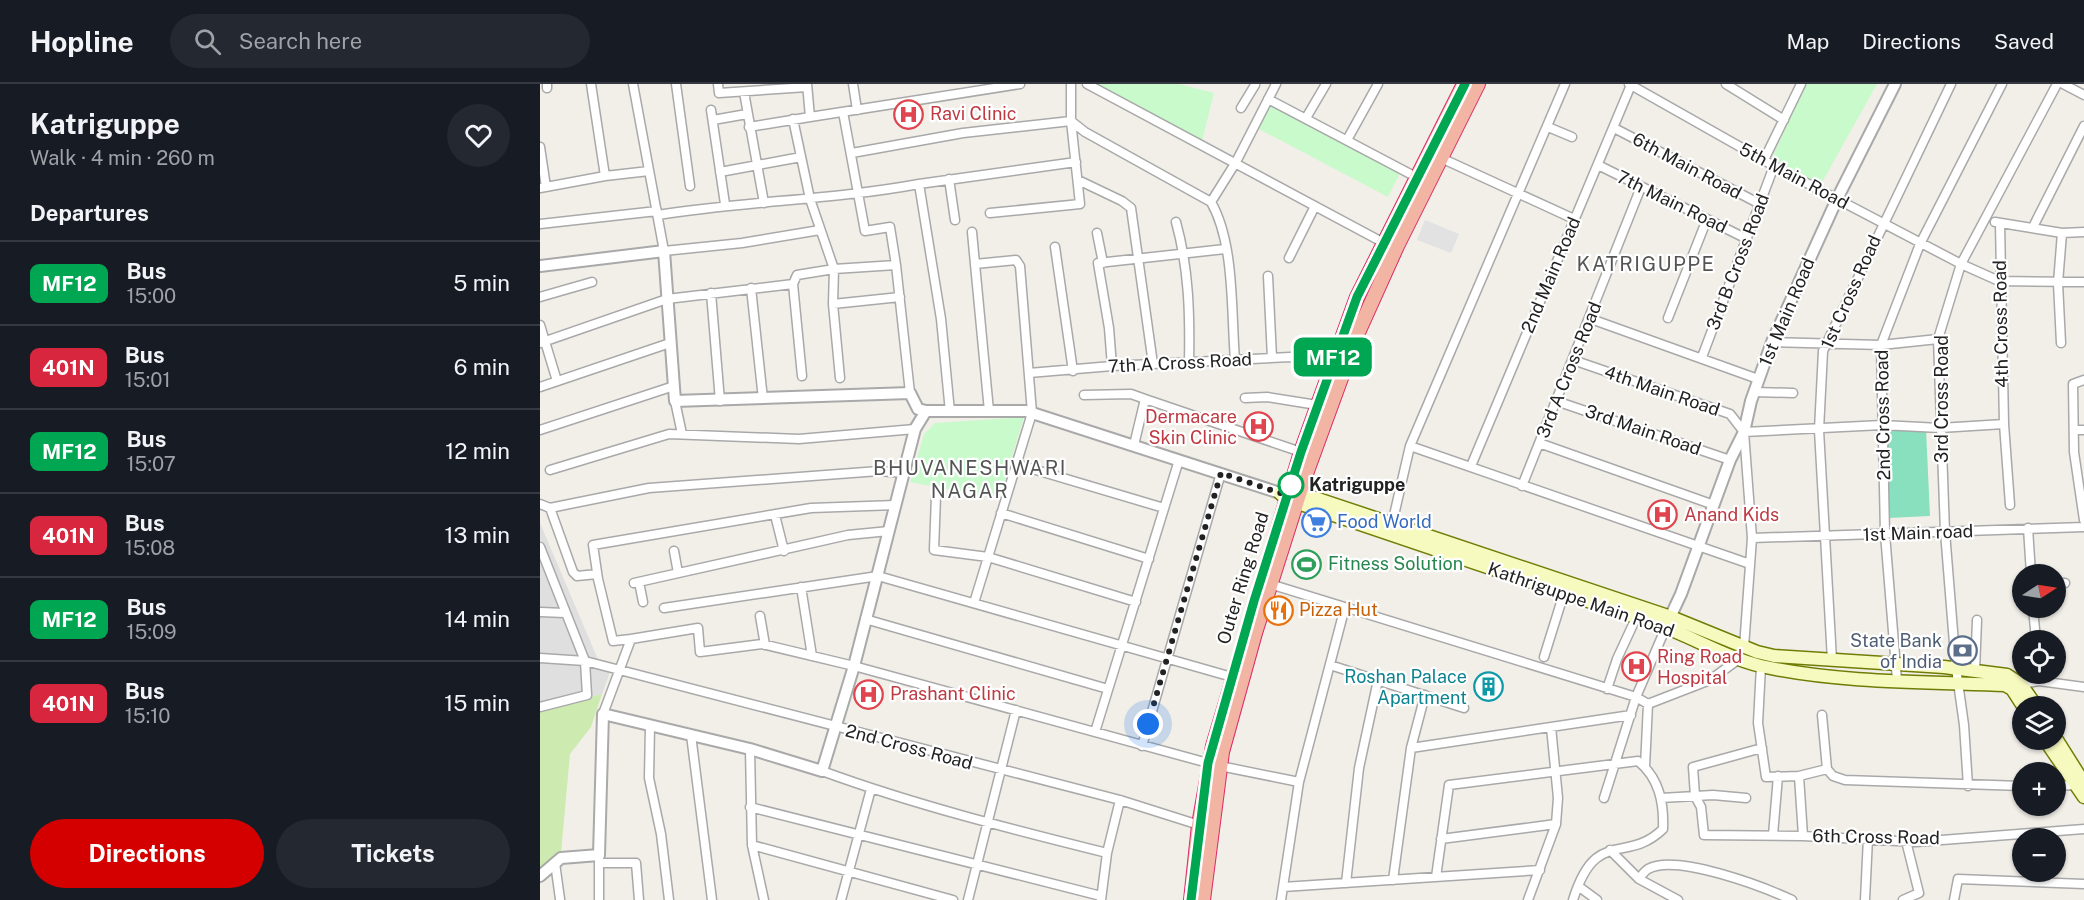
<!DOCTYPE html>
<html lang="en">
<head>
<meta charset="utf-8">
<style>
  :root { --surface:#171b24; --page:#242831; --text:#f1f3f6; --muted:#9ea1a6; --line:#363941; --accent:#d40000 }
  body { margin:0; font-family:"Public Sans",sans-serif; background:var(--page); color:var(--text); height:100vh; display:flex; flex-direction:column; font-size:22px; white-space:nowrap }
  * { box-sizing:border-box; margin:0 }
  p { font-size:20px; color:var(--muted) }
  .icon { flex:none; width:33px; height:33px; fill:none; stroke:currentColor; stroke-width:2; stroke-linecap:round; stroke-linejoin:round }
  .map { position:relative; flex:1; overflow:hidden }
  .drawer { display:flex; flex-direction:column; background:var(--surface); width:540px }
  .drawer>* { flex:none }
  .badge { padding:0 12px; border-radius:9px; font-size:21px; line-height:39px }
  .needle { width:39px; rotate:78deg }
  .buttons { position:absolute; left:1472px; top:480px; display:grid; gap:12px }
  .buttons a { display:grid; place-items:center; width:54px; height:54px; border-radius:50%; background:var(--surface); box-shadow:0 2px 4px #0004; font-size:30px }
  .you { position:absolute; width:30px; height:30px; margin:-15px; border:4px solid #fff; border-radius:50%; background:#1a73e8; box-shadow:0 0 0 9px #1a73e833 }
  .map>.badge { position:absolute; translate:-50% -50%; box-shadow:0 0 0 3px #fff }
  h2 { padding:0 30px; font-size:22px; line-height:54px }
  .round { display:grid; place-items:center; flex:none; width:63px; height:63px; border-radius:32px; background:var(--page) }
  .headline { display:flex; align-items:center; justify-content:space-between; height:102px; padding:0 30px }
  h1 { font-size:28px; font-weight:700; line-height:45px }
  .action { display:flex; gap:12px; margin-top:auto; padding:12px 30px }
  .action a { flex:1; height:69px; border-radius:36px; background:var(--accent); color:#fff; font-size:24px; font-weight:700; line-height:69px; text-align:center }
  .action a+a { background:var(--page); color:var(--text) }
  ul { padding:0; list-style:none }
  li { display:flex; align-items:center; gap:18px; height:84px; padding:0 30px; border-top:2px solid var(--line) }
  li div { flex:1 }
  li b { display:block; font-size:22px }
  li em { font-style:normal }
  li .badge { min-width:66px; font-weight:700; text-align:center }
  header { display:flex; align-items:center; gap:36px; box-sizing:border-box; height:84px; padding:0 30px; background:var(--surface); border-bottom:2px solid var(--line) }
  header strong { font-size:28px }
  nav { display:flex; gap:33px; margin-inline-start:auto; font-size:21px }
  .search { width:420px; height:54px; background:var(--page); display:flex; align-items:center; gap:15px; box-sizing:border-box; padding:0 21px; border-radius:33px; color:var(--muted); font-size:22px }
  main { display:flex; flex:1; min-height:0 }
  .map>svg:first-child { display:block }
  .residential { fill:#e0dfdf }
  .grass { fill:#cdebb0 }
  .park { fill:#c8facc }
  .pitch { fill:#88e0be }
  .parking { fill:#e2e2e2 }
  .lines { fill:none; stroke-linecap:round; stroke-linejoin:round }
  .minor-casing { stroke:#a9a9a9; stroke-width:11 }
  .tertiary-casing { stroke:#a9a9a9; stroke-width:14 }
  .secondary-casing { stroke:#707d05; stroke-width:15 }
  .trunk-casing { stroke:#dc2a67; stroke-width:16 }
  .minor { stroke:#fff; stroke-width:8 }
  .tertiary { stroke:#fff; stroke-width:10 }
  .secondary { stroke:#f7fabf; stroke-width:12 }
  .trunk { stroke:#f2b4a3; stroke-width:14 }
  .line-casing { stroke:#fff; stroke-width:14 }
  .line { stroke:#00a651; stroke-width:9 }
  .walk { stroke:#222; stroke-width:6; stroke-dasharray:0 10.8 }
  .stop-dot { fill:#fff; stroke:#00a651; stroke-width:3 }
  .labels { text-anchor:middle; stroke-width:4.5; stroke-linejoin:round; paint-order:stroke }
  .health-label { font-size:18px; fill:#be3a42; stroke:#fff; text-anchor:start }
  .street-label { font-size:18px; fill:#222; stroke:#fff }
  .stop-label { font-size:18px; font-weight:bold; fill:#222; stroke:#fff; text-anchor:start }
  .shop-label { font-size:18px; fill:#366cbe; stroke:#fff; text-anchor:start }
  .leisure-label { font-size:18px; fill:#27864d; stroke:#fff; text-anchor:start }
  .food-label { font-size:18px; fill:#c56008; stroke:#fff; text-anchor:start }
  .service-label { font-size:18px; fill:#4e5e75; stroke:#fff; text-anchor:end }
  .culture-label { font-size:18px; fill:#0d838f; stroke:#fff; text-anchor:end }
  .neighbourhood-label { font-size:20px; letter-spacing:1.5px; fill:#555; stroke:#fff }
</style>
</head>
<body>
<header>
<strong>Hopline</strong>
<div class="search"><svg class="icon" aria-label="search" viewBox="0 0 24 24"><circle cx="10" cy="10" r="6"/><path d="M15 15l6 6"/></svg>Search here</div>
<nav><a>Map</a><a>Directions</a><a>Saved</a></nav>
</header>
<main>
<section class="drawer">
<div class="headline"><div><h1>Katriguppe</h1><p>Walk · 4 min · 260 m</p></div><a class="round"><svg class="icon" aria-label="heart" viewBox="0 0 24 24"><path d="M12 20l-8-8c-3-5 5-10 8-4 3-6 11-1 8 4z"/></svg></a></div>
<h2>Departures</h2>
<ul>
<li><span class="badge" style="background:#00a651;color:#fff">MF12</span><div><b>Bus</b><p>15:00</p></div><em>5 min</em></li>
<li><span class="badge" style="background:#d7263d;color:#fff">401N</span><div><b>Bus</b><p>15:01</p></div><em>6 min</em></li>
<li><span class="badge" style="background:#00a651;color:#fff">MF12</span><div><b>Bus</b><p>15:07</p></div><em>12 min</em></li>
<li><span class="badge" style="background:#d7263d;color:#fff">401N</span><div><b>Bus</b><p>15:08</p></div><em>13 min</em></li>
<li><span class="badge" style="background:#00a651;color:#fff">MF12</span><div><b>Bus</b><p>15:09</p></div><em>14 min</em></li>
<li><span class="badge" style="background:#d7263d;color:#fff">401N</span><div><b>Bus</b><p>15:10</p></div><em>15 min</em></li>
</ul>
<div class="action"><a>Directions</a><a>Tickets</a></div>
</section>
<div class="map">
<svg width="1544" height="816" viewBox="0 0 1544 816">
  <rect width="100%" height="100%" fill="#f2efe9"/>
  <path class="residential" d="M0,439L59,578L73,580L62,610L0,625Z"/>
  <path class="grass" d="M62,610L51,643L30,670L21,769L0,787V625Z"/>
  <path class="park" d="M556,0H639L674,9L662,57Z
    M1265,0H1337L1280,102L1232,74Z
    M730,19L861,87L848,113L717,44Z
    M484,333L459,415L370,398L384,350L395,339Z"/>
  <path class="pitch" d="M1386,345L1390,432L1348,434L1346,347Z"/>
  <path class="parking" d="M885,136L919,150L911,169L877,156Z"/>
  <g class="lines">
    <defs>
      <path id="minor" d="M51,0L65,92L109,87
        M93,0L124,167L202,159L280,146
        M136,0L150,102
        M178,0L179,9L267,3
        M313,0L317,26
        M547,0L844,159
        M1089,0L1234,82L1421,180L1459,197L1544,198
        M1186,0L1244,36
        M1523,0L1544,11
        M7,4V0
        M204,8L224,119
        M728,15L878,94
        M701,24L715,1
        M171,26L185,120
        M303,28L325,147L350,143L356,181
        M270,33L480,0
        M766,34L786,0
        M253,35L270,115L294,185L293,220L300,294
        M173,36L207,30
        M209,43L270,33L267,0
        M1008,43L1032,53
        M1074,44L1220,120
        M807,56L838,0
        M0,63L6,103
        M312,69L423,49L531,37V0
        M901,74L1034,135
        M1224,76L1261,0
        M1058,81L1207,155
        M180,88L261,73
        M409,95L415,136
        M538,96L582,117L591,124L613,280
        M379,100L536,78
        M0,104L65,92
        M450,129L540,120L531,37L545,48L671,118
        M118,131C204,117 292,116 379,100L401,235L410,328
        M636,138C649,185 650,231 649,279
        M1455,138L1522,149L1544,148
        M1460,139L1464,340L1470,421
        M0,140L117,127
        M1493,143L1544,42
        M432,148L435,180
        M557,149L563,179
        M515,163L533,287
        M749,174L775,122
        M728,192L732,274
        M253,200L262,292
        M211,204L223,315
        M171,209L180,317
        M0,213L52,198
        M293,220L360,213
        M1128,234L1167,135
        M1051,235L1218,295
        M0,241L17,297
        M1232,258L1341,261L1398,255
        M0,259L127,215L253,200L257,191L294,185L356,181L370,309
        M1521,259L1518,199L1522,149
        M1162,273L1234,82
        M695,276C691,228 695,160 671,118L696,78L736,0
        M1033,276L1190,330L1204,348
        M572,282L569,244L558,179L685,165
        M489,289L572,282L750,273L791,278
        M1544,296L1533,300L1534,368L1544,436
        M0,303L130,259
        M1214,308L1253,309
        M544,311L591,310L605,315
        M705,314L727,313L777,321
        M135,317L142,350
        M1016,317L1190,376
        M0,346L134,302
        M1534,346H1544
        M1204,348L1342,341L1400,344L1464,340
        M1204,348L1212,454L1204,563
        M999,359L1174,421
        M594,361L605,315L761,368
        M870,362L1210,480
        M476,380L624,424
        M931,382L1091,1
        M10,386L129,350L259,355L375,345
        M982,402L1101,103
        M396,412L394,466L448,473L596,518
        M0,420L10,424L33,488L37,492L57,490
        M10,424L109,404L339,387L364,389
        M461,429L609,475
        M235,431L244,467
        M852,440L870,362L1025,0
        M1488,444L1491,490
        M1212,454L1544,443
        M0,463L45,577L47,611L0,623
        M134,467L138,489
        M99,498L103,518
        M94,499L308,451L349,447
        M1515,499H1525
        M730,500L1096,613L1108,620L1170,596L1199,575
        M261,503L272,572
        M434,519L492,329L480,182L476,176L435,180L449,327
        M124,524L338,492L692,593
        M1493,524L1496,556
        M0,528L25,529
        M220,532L225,561
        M325,535L568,605
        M91,555L73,557L58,495L53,461L271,424L356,421
        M1004,573L1024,509
        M0,574L45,577L580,716L659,741
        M1292,576L1279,346L1283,267L1411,0
        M790,581L924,624
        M1221,582L1218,639L1226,693L1259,692L1263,752
        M1435,587L1437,536
        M1357,596L1345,450L1341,261L1380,160L1462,0
        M1481,600L1499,597L1544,603
        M1067,605L1077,575L1096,534
        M63,630L91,555L158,544L160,568L222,560L314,582L668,679
        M1282,631L1287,685L1293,692L1305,696L1482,702
        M110,642L109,694L121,750L129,816
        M555,648L639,376
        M151,651L172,816
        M602,662L681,389
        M871,664L1091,631
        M1222,664L1153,683L1155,712L1161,723L1164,751L1263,752L1376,758L1544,745
        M210,665L212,761L224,816
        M680,682L759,698
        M1105,683L1108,620
        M282,687C375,721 471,745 567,769
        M1259,692L1287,685
        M1428,702L1424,641L1416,584L1405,448L1398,255L1421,180L1517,0
        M1515,702L1535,701
        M1064,714L1096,613L1126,543
        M1121,714L1173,711L1206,714
        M210,723L561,812
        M1233,751L1238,692
        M901,755L1016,740
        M212,761L413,816
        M1070,766L1099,795L1138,816
        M15,779L20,815
        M59,779H96L99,816
        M896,793L909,701L1098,677C1119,694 1124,718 1123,745C1086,781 1056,742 1033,816
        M1099,795C1101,792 1105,787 1108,785C1136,769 1224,803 1252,816
        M853,796L871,664L885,611
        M806,799L819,684L838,596
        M1038,802L1057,816
        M743,803L1000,786
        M59,816V774
        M301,816L331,705
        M428,816L476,626
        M561,816L567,769L580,716
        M741,816L759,698L805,523
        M988,816L1016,740L1018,714L1011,643
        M1325,816L1328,754
        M1363,816L1379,809L1366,757
        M1414,816L1418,795L1544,800"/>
      <path id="tertiary" d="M0,182L124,167L135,317L370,309L378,325L386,327
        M1127,540L1141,510L1190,376L1204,348L1211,317L1232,258L1297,115L1355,0
        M0,792L21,774L59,771L63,630L210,665L282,687L314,582L375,345L386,327H486L740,409"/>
      <path id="secondary" d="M1483,622L1472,605L1465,601C1387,598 1297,599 1221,582C1184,573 1151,552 1116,540C992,499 869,456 746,415L740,409L749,406L760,409L1131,533L1217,568L1234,572L1404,583L1467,591L1481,600L1496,622
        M1515,653L1544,699
        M1505,656L1544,713"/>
      <path id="trunk" d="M651,816L659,741L673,662L761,368L817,213L924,0
        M663,816L682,668L715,549L763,398L816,253L857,162L938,0"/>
    </defs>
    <use href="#minor" class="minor-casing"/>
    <use href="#tertiary" class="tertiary-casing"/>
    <use href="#secondary" class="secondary-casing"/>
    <use href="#trunk" class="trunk-casing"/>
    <use href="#minor" class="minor"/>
    <use href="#tertiary" class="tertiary"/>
    <use href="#secondary" class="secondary"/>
    <use href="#trunk" class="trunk"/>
  </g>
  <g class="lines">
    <defs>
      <path id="line" d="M651,816L668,679L714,517L761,368L817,213L925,0"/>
    </defs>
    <use href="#line" class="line-casing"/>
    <use href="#line" class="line"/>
    <path class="walk" d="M608,640L681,389L740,409L749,406L751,401"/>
  </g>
  <defs>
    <symbol id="hospital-ring" viewBox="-11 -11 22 22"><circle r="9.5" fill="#fff" stroke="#e0444e" stroke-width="1.5"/><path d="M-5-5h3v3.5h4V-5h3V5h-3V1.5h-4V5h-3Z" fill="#e0444e"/></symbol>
    <symbol id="supermarket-ring" viewBox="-11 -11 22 22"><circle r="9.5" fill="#fff" stroke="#3f7fe0" stroke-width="1.5"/><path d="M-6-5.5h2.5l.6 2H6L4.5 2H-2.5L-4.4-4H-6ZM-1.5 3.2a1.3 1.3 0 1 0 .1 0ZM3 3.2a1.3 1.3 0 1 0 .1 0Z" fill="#3f7fe0"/></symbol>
    <symbol id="stadium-ring" viewBox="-11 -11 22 22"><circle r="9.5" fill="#fff" stroke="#2e9e5b" stroke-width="1.5"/><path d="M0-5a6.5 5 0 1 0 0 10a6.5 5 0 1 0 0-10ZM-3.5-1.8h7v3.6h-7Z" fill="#2e9e5b"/></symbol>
    <symbol id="restaurant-ring" viewBox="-11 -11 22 22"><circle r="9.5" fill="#fff" stroke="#e8710a" stroke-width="1.5"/><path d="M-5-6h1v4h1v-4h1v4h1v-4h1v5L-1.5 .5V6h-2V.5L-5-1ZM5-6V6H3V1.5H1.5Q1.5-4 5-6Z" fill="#e8710a"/></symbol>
    <symbol id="bank-ring" viewBox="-11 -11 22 22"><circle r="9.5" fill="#fff" stroke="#5c6f8a" stroke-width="1.5"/><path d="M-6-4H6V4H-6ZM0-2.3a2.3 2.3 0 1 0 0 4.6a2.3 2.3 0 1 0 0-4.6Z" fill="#5c6f8a"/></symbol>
    <symbol id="building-ring" viewBox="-11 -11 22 22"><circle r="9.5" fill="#fff" stroke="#0f9aa8" stroke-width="1.5"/><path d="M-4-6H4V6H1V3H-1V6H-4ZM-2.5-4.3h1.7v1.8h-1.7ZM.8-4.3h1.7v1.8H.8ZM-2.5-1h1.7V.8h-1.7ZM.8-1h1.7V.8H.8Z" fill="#0f9aa8"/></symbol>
  </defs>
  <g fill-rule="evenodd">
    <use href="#hospital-ring" x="352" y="14" width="33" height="33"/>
    <use href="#hospital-ring" x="702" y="326" width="33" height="33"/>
    <use href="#hospital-ring" x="1106" y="414" width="33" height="33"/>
    <use href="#supermarket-ring" x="760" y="422" width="33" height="33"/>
    <use href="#stadium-ring" x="750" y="464" width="33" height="33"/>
    <use href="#restaurant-ring" x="722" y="510" width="33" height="33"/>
    <use href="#bank-ring" x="1406" y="550" width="33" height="33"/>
    <use href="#hospital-ring" x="1080" y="566" width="33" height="33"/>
    <use href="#building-ring" x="932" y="586" width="33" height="33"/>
    <use href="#hospital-ring" x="312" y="594" width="33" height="33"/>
  </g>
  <circle class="stop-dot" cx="751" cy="401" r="12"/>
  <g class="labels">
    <g class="health-label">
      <text x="390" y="36">Ravi Clinic</text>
      <text x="697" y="339" text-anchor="end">Dermacare<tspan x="697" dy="21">Skin Clinic</tspan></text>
      <text x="1144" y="437">Anand Kids</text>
      <text x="1117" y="579">Ring Road<tspan x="1117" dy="21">Hospital</tspan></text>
      <text x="350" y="616">Prashant Clinic</text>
    </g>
    <g class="street-label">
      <text transform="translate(1147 82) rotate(28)" y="6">6th Main Road</text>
      <text transform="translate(1254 92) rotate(28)" y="6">5th Main Road</text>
      <text transform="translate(1132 118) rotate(26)" y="6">7th Main Road</text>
      <text transform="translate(1198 178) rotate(-69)" y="6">3rd B Cross Road</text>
      <text transform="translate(1011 191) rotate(-67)" y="6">2nd Main Road</text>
      <text transform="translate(1311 208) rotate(-66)" y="6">1st Cross Road</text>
      <text transform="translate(1247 228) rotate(-67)" y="6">1st Main Road</text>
      <text transform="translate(1461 240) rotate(-91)" y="6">4th Cross Road</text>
      <text transform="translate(640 279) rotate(-3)" y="6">7th A Cross Road</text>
      <text transform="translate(1029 286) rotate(-68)" y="6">3rd A Cross Road</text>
      <text transform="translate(1122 307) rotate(19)" y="6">4th Main Road</text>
      <text transform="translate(1402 315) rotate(-90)" y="6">3rd Cross Road</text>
      <text transform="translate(1343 331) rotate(-91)" y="6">2nd Cross Road</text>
      <text transform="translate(1103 346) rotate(19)" y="6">3rd Main Road</text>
      <text transform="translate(1378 449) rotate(-2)" y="6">1st Main road</text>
      <text transform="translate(703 494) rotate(-73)" y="6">Outer Ring Road</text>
      <text transform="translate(1041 516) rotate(19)" y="6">Kathriguppe Main Road</text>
      <text transform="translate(369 663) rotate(15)" y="6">2nd Cross Road</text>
      <text transform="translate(1336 753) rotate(1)" y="6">6th Cross Road</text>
    </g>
    <g class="stop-label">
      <text x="769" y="407">Katriguppe</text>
    </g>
    <g class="shop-label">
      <text x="797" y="444">Food World</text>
    </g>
    <g class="leisure-label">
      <text x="788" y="486">Fitness Solution</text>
    </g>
    <g class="food-label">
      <text x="759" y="532">Pizza Hut</text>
    </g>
    <g class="service-label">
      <text x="1402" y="563">State Bank<tspan x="1402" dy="21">of India</tspan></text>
    </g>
    <g class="culture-label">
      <text x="927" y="599">Roshan Palace<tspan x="927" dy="21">Apartment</tspan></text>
    </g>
    <g class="neighbourhood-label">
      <text x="1106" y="187">KATRIGUPPE</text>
      <text x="430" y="391">BHUVANESHWARI<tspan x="430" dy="23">NAGAR</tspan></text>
    </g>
  </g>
</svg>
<div class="buttons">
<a><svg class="needle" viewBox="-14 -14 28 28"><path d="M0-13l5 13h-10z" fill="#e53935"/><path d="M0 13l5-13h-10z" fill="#9ea1a6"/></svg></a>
<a><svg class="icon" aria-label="locate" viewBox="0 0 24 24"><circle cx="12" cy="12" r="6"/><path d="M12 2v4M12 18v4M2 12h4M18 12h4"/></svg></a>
<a><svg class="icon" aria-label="layers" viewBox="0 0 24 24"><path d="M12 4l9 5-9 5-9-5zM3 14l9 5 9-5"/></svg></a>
<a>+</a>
<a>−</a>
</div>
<div class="you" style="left:608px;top:640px"></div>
<b class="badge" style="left:793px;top:273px;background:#00a651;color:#fff">MF12</b>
</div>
</main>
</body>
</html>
